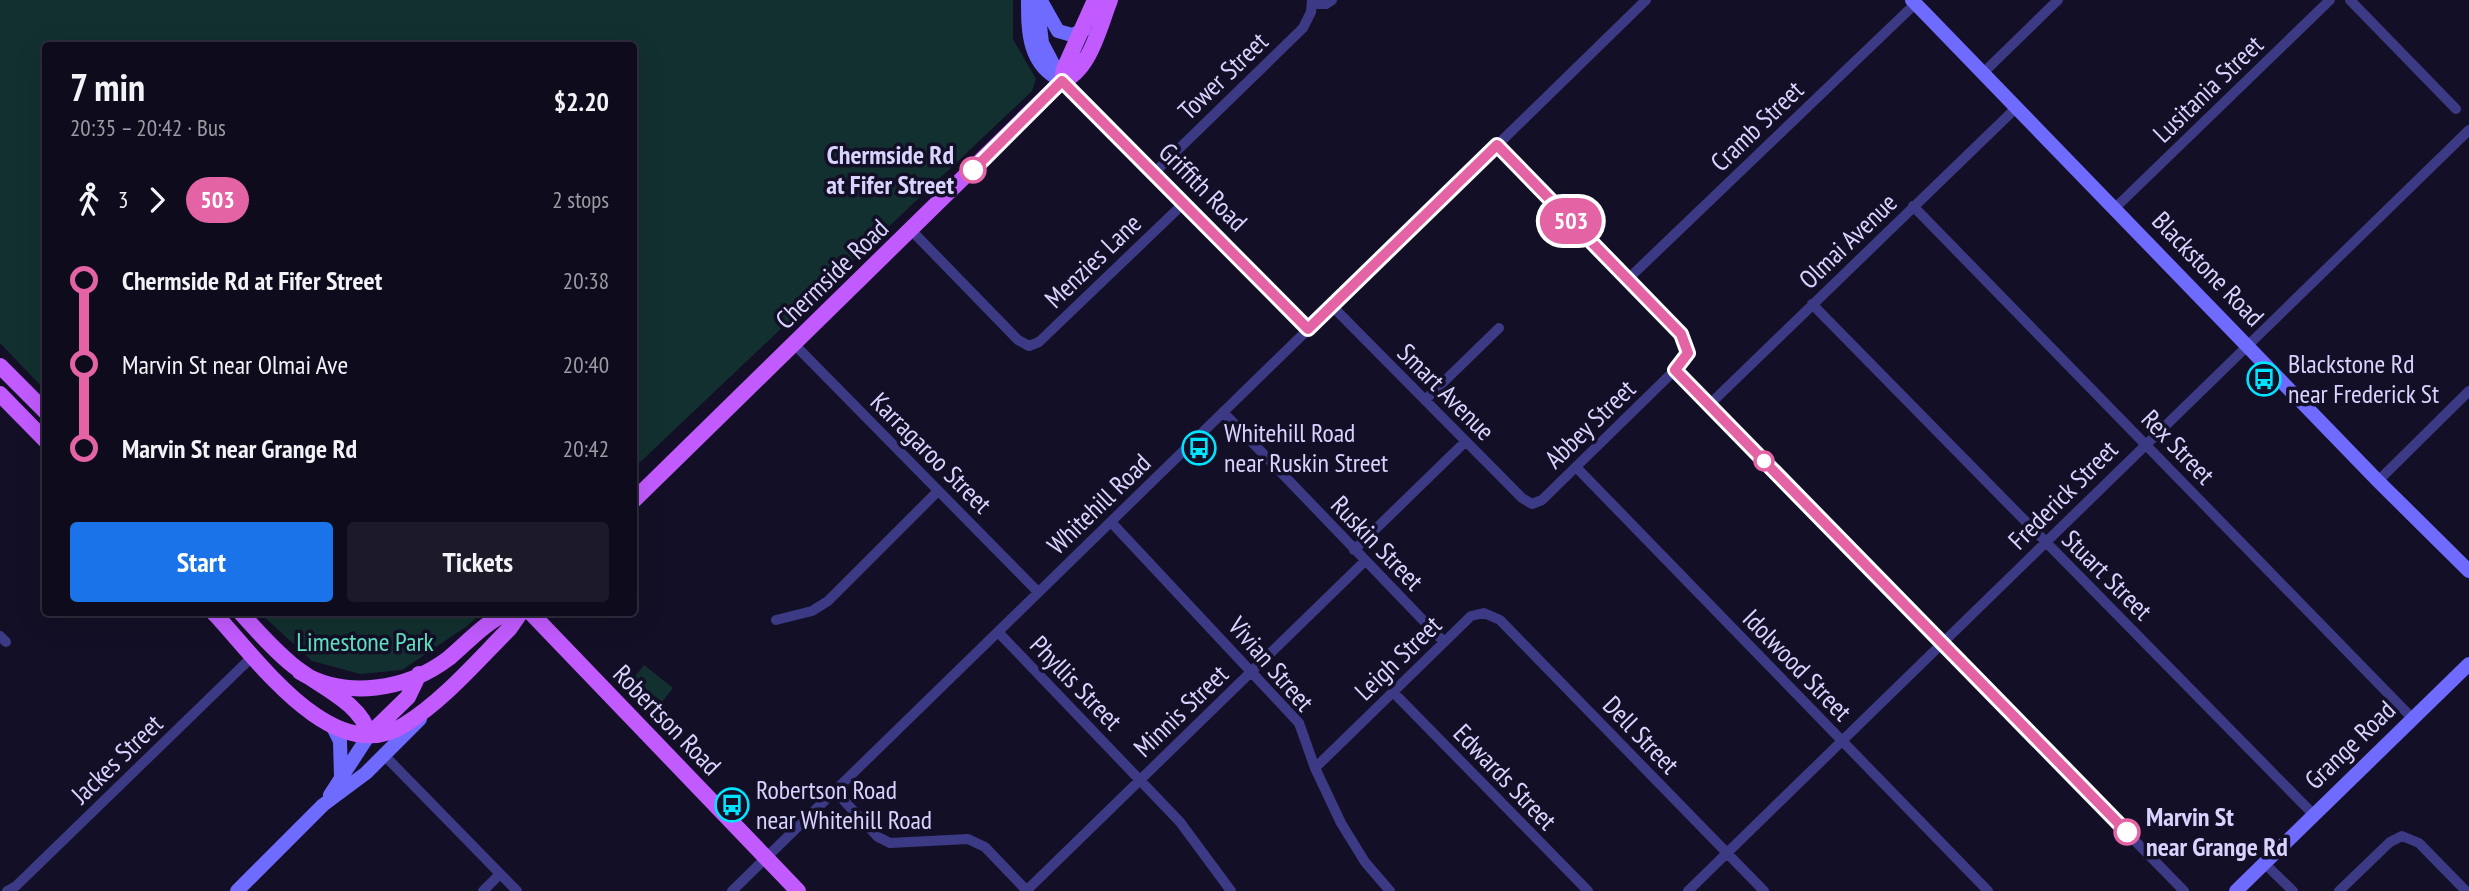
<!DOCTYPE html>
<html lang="en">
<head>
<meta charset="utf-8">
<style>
  :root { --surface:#0e0b1c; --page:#1c1929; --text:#f1f3f6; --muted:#9b9ba3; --line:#2e2b3b; --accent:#1a73e8 }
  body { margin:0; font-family:"PT Sans Narrow",sans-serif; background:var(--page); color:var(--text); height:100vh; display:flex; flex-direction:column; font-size:26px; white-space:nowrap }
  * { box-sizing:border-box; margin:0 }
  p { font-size:23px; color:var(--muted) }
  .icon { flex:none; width:38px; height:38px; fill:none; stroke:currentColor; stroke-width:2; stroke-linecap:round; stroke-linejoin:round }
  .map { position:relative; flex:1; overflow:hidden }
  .drawer { position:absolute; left:42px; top:42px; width:595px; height:574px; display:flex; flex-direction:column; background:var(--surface); border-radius:7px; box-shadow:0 7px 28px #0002,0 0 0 2px var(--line) }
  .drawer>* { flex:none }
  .badge { padding:0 14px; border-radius:23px; font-size:24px; line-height:46px }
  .map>.badge { position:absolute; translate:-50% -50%; box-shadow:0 0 0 4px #fff }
  .legs { display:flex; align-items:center; gap:10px; height:77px; padding:0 28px; font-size:23px }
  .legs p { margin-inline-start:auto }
  .head { display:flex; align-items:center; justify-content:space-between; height:119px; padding:0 28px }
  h1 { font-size:38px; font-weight:600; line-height:52px }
  .cta { display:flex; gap:14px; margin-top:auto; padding:14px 28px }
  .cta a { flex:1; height:80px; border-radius:7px; background:var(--accent); color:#fff; font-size:28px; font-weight:600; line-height:80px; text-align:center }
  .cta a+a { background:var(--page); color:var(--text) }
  ul { padding:0 28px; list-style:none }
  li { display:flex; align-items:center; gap:24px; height:84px; font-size:26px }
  li i { display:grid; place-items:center; width:10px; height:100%; margin:0 9px; background:currentColor }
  li i::after { content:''; width:18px; height:18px; margin:-9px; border:5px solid; border-radius:50%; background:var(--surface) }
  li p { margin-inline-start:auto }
  li:first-child i { background:linear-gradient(#0000 50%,currentColor 0) }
  li:last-child i { background:linear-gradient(currentColor 50%,#0000 0) }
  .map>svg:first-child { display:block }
  .green { fill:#12302f }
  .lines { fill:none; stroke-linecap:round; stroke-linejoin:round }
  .street { stroke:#3d3a85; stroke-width:10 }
  .secondary { stroke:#6f6bff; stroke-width:14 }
  .primary { stroke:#c25bff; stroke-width:16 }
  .line-1-casing { stroke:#fff; stroke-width:16 }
  .line-1 { stroke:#e463a4; stroke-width:10 }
  .stop-1-dot { fill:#fff; stroke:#e463a4; stroke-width:3.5 }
  .labels { text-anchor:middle; stroke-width:7; stroke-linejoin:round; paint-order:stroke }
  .street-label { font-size:26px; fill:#d9d4ff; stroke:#130f26 }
  .stop-label { font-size:26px; font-weight:bold; fill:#d9d4ff; stroke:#130f26; text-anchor:end }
  .poi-label { font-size:26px; fill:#d9d4ff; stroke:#130f26; text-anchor:start }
  .park-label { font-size:26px; fill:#5fe0c0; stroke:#130f26 }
</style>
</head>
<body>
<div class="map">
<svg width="2469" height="891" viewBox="0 0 2469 891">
  <rect width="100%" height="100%" fill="#130f26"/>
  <path class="green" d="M0,0H1013V39L1036,79L1032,91L634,468V46H46L45,390L0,343Z
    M260,613H481L467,626L402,670L360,674L312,661Z
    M644,665L673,688L662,702L633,679Z"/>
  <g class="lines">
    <path class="street" d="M2350,0L2456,109
      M1312,4H1326L1332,0
      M1983,73L2058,0
      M1062,81L1308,329
      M1154,173L1303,28L1311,12L1312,0
      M1913,206L2413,719
      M2115,208L2330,0
      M911,230L1018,340L1029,346L1039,342L1184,203
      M1628,279L1915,4
      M1812,304L2314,815
      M1332,306L1522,498L1532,504L1542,500L1675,370C1687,358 1692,350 1681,335L1497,145
      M794,344L1038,592
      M1675,370L2184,891
      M1425,400L1499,328
      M1709,405L2017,107
      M1223,412L1444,642
      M1576,467L1988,891
      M2378,481L2469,391
      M1111,522L1299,723L1315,768L1341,823L1365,862L1390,891
      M1354,550L1465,442
      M776,620L812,611L828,601L938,491
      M998,632L1180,822L1231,891
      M0,636L6,642
      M1393,692L1588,891
      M384,755L517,891
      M1315,768L1471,616L1484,613L1500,620L1764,891
      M835,791L878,837L890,843L968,839L985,847L1027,891
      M2264,863L2293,891
      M7,891L16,886L254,655
      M483,891L500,874
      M732,891L1646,0
      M1026,891L1365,561
      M1688,891L2469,130
      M2339,891L2390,842L2402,836L2419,843L2466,891"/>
    <path class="secondary" d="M1028,0C1028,32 1028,65 1062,81
      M1037,0L1042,43L1060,77
      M1912,0L2378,481L2469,571
      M1041,1L1058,31L1072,35L1084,30
      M332,725L340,741L341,777
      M330,795L369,735
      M237,891L323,805L366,773L420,719
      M2236,891L2469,664"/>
    <path class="primary" d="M1062,81L1064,69L1095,0
      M0,366L46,412
      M0,394L46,441
      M634,500L1062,81C1090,71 1100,25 1110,0
      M213,612C255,656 333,770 404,725C444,700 477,661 510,628L521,612
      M240,612C256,630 272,648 290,663C315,685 361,701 369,735
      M530,612L798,891
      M300,672C346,700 407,690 449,658C467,643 487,620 510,612
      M369,735L408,697L419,674"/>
  </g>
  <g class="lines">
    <defs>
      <path id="line-1" d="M973,170L1062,81L1308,329L1497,145L1681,334L1688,353L1675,370L2127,832"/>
    </defs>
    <use href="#line-1" class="line-1-casing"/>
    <use href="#line-1" class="line-1"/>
  </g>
  <defs>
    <symbol id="bus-ring" viewBox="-11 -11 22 22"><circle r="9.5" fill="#130f26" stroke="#00e5ff" stroke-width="1.5"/><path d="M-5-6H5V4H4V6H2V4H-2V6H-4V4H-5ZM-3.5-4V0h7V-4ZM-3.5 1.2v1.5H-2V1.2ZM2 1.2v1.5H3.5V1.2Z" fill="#00e5ff"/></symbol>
  </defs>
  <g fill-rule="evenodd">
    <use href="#bus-ring" x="2245" y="360" width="38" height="38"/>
    <use href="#bus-ring" x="1180" y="429" width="38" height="38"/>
    <use href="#bus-ring" x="713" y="786" width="38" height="38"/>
  </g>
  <g class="stop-1-dot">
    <circle cx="973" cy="170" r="12"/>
    <circle cx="1764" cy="461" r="9"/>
    <circle cx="2127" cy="832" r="12"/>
  </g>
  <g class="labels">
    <g class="street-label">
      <text transform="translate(1223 76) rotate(-44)" y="9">Tower Street</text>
      <text transform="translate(2208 89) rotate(-44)" y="9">Lusitania Street</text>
      <text transform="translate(1757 126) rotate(-44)" y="9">Cramb Street</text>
      <text transform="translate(1203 187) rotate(45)" y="9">Griffith Road</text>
      <text transform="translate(1848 241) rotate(-44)" y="9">Olmai Avenue</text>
      <text transform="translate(1093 261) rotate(-44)" y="9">Menzies Lane</text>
      <text transform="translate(2208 269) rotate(46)" y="9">Blackstone Road</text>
      <text transform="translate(832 274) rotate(-44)" y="9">Chermside Road</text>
      <text transform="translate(1446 392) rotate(45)" y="9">Smart Avenue</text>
      <text transform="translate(1590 424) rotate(-44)" y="9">Abbey Street</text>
      <text transform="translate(2178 447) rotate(46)" y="9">Rex Street</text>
      <text transform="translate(931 453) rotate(45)" y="9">Karragaroo Street</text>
      <text transform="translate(2063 495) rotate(-45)" y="9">Frederick Street</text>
      <text transform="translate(1099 504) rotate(-44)" y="9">Whitehill Road</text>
      <text transform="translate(1377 543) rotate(46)" y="9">Ruskin Street</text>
      <text transform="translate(2107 575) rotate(45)" y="9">Stuart Street</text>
      <text transform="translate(1398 658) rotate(-44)" y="9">Leigh Street</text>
      <text transform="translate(1271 664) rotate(49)" y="9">Vivian Street</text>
      <text transform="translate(1797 665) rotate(46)" y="9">Idolwood Street</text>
      <text transform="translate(1076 683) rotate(46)" y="9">Phyllis Street</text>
      <text transform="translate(1181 711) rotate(-44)" y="9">Minnis Street</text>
      <text transform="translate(667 720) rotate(46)" y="9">Robertson Road</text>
      <text transform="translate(1641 735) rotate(46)" y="9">Dell Street</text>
      <text transform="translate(2350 745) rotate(-44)" y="9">Grange Road</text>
      <text transform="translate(117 759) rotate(-44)" y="9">Jackes Street</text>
      <text transform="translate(1505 777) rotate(46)" y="9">Edwards Street</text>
    </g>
    <g class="stop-label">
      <text x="954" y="164">Chermside Rd<tspan x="954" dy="30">at Fifer Street</tspan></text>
      <text x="2146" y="826" text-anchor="start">Marvin St<tspan x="2146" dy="30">near Grange Rd</tspan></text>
    </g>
    <g class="poi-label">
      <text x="2288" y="373">Blackstone Rd<tspan x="2288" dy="30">near Frederick St</tspan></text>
      <text x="1224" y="442">Whitehill Road<tspan x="1224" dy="30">near Ruskin Street</tspan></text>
      <text x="756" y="799">Robertson Road<tspan x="756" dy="30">near Whitehill Road</tspan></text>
    </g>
    <g class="park-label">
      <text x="365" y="651">Limestone Park</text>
    </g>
  </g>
</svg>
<b class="badge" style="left:1571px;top:221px;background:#e463a4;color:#fff">503</b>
<section class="drawer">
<div class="head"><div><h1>7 min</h1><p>20:35 – 20:42 · Bus</p></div><b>$2.20</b></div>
<div class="legs"><svg class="icon" aria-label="walk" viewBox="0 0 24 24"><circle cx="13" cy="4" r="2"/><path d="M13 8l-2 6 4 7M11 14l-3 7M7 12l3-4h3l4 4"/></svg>3<svg class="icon" aria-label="forward" viewBox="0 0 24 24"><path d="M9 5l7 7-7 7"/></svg><b class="badge" style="background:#e463a4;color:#fff">503</b><p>2 stops</p></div>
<ul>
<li><i style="color:#e463a4"></i><b>Chermside Rd at Fifer Street</b><p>20:38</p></li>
<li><i style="color:#e463a4"></i><span>Marvin St near Olmai Ave</span><p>20:40</p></li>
<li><i style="color:#e463a4"></i><b>Marvin St near Grange Rd</b><p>20:42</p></li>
</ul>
<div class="cta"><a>Start</a><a>Tickets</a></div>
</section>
</div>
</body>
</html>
